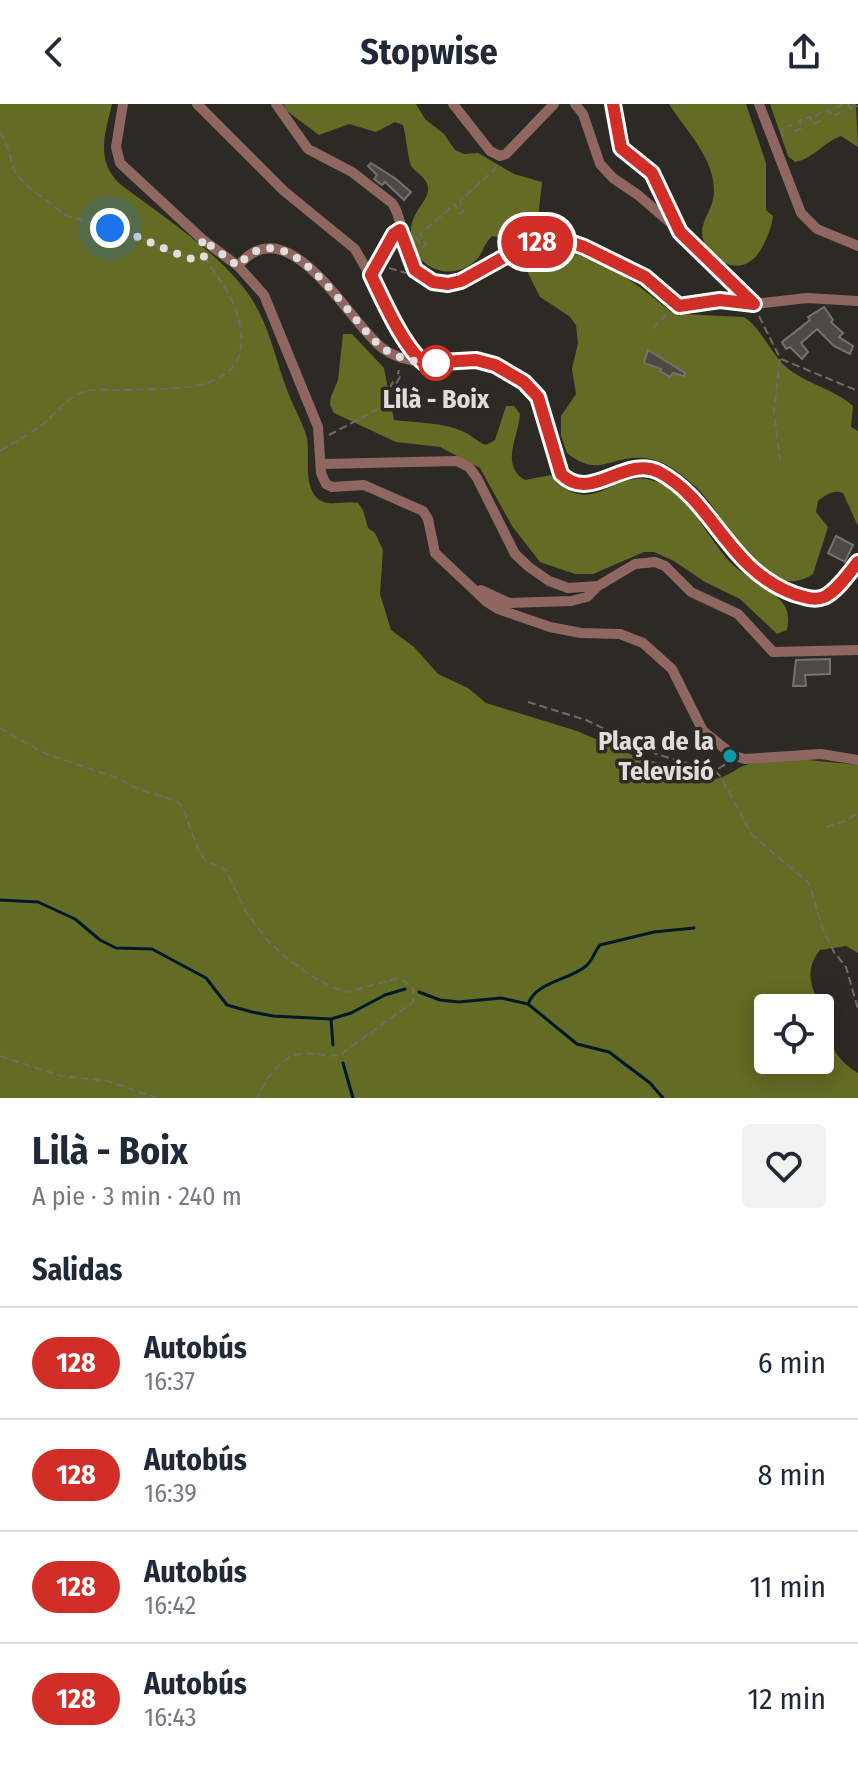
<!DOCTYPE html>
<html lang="es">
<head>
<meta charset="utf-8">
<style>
  :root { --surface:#fff; --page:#f2f2f3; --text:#1f2937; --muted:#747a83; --line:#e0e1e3 }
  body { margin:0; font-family:"Fira Sans Condensed",sans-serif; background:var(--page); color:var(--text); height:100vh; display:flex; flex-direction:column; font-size:30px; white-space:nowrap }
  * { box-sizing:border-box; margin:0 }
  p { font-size:26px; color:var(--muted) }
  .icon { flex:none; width:44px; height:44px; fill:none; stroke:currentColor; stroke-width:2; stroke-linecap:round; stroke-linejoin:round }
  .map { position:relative; height:994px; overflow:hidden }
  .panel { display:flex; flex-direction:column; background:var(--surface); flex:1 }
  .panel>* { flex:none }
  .badge { padding:0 16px; border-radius:26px; font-size:28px; line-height:52px }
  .tools { position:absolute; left:754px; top:890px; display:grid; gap:16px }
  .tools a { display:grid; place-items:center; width:80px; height:80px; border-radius:8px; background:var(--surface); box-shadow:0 4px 20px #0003; font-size:40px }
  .you { position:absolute; width:40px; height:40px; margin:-20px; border:6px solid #fff; border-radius:50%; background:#1a73e8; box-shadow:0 0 0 12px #1a73e833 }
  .map>.badge { position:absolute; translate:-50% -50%; box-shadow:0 0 0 4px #fff }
  h2 { padding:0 32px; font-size:30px; line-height:72px }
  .round { display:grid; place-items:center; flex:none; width:84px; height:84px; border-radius:8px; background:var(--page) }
  .overview { display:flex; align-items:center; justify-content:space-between; height:136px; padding:0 32px }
  h1 { font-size:38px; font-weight:700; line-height:60px }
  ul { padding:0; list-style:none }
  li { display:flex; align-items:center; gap:24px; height:112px; padding:0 32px; border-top:2px solid var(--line) }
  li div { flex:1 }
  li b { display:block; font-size:30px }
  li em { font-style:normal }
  li .badge { min-width:88px; font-weight:700; text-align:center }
  header { display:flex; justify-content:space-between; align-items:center; height:104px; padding:0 32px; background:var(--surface); font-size:36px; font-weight:700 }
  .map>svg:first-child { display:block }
  .forest { fill:#636b25; fill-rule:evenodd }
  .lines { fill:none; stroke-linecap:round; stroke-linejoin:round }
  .stream { stroke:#001928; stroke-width:3 }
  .building { fill:#4d4945; stroke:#75716c; stroke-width:2 }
  .path { stroke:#6f6c68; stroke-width:2; stroke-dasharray:8 4; stroke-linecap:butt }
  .street { stroke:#8f6760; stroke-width:10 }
  .line-casing { stroke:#fff; stroke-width:18 }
  .line { stroke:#d02e26; stroke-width:12 }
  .walk { stroke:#e0dedb; stroke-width:8; stroke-dasharray:0 14.4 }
  .stop-dot { fill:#fff; stroke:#d02e26; stroke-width:4 }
  .culture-dot { fill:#0f9aa8; stroke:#2d2a26; stroke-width:3 }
  .labels { text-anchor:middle; stroke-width:7; stroke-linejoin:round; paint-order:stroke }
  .stop-label { font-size:26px; font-weight:bold; fill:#e0dedb; stroke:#2d2a26 }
  .poi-label { font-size:26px; font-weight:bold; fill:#e0dedb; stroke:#2d2a26; text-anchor:end }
</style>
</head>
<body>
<header><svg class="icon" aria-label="back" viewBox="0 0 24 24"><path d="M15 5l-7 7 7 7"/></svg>Stopwise<svg class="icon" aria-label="share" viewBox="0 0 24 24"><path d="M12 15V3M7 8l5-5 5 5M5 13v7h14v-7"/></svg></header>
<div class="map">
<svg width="858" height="994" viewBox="0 0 858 994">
  <rect width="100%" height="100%" fill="#2d2a26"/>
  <path class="forest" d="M0,0H112C105,30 95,57 120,80C163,113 236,159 259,208C271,231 277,259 286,283C292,301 302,316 307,334C310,352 303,380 317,394C327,404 345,396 358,399L363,406L368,424L375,429L383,446L380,490L391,526L414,543L438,570L468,584L486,599L577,627L635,652L715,675C728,673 737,663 749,660C783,650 824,658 858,661V849L846,842L820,846C803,867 812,885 822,905C824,910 824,918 826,924C831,944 840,959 858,969V994H0ZM768,904H820V956H768Z
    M283,0H416L425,15L444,30L455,46L464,50L478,49L514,70L542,78L536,132L510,136L492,132C484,139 483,150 475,157C449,180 410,163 411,126C412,108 426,99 428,87C429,74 418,71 412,63C408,58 406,30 403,21L395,18L376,28L349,20L319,31L287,7Z
    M669,0H746L766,59V106L773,112C772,124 762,149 752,156C735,170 713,156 705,140C695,120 714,108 714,87C714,53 686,27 669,0Z
    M770,0H856L858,43L841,32C824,38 813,55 795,58L788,52Z
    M556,147C601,151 636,179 670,207L680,210L744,213C761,224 770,248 785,262C805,280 833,284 853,302L851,323L858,327V422L843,389C833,385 826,391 818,397L816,408L828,423L813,470C762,504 725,409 696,383C681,370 664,355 643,354C611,351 599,375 567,349L561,332V312L576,290L572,265L578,239L576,221L569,212L540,193L525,163C529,149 543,148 556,147Z
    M343,230H352L384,264L394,316C416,319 444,318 464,328C473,332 477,338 486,341L495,336L506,302H514L520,310C518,334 500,361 525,376L551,371C557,376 563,383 570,387C596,401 619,370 646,375C686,381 706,434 732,460C747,474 768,482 781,497C789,506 789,515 787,526L777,530L740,495L705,478L674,457L654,448H644L593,470H575L540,458L512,422L480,364L440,343L396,338L334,309L330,301L331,293L338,276Z"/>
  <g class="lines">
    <path class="stream" d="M0,796L38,798L75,815L100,836L116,844L152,845L206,874L227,901L252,908L273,912L331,915L351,909L385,891L405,885
      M419,888L440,896L459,898L501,894L528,900L577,940L609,948L650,979L663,994
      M528,900C537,877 568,877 586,862C593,856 594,848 600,841L654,828L694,824
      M331,915L333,941
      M343,959L353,994"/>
  </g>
  <path class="building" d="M371,59L396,75L411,88L404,96L385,78L382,81L374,75L377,71L368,62Z
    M824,203L833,216L831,218L843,229L839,233L853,242L850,250L834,242L817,225L801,239L808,248L802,255L790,243L786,245L782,238L810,216L808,213Z
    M648,246L685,269L684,272L673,269L670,273L660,267L661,265L644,259Z
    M836,432L853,441L845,458L828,449Z
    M830,555V570L805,571L806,582H793L796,556Z"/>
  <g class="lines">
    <path class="path" d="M848,0L850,5L858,2
      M0,28L5,36L15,68L26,81L67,112L133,129L167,148L196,156L203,153
      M783,32L782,24L791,21L794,27L802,24L799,17L810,13L813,20L820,17L817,10L829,6L832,12L840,9L837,3L844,0
      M416,133L423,143L426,140L420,130L455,100L459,110L463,108L460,97L494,66L496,61
      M389,164L406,169
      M759,212L780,254L774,308L780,357
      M653,224L669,208
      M781,255L858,287
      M329,331L388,300L391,289L388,287L393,278L396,280L401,271L398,269L399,266
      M0,347C14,338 29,331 42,321C54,311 66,295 80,289C91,284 104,286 116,286C174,284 267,294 235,204C228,184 213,169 204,151
      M528,598L586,616L656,650L715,667L727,659
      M0,624L46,650L115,673L138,685L177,697L183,704L199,748L205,756L226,766L246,808L267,836L288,855L310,871L332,883L347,888L395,875L404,877L413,885V898L340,951C326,953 314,948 301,950C280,952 265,977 257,994
      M715,667L721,673L752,731L809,779L823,825L834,848L846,863L858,905
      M826,723L845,717L858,709
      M0,952L61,972L108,977L157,994"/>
    <path class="street" d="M123,0L116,43L120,59L202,135L238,162L264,191L318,323L321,369L326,380L332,383L364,381L423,407L428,415L435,449L487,498L498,505L550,523L581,529L620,530L643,539L672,565L703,627L734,652L745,655L821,650L858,656
      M197,0L284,87L355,145L416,253L424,259L476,256L495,261L524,278L538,293L559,366C578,404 623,356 653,366C690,379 710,422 735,448C751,466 771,481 794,490C804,493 814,497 824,493C837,487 849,469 858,458
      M276,0L308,45L352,68L392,99C404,115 402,150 417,167C449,206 505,145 538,137C568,131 633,162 657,181C665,187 671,196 679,202L720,196L754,200L807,194L858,197
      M453,0L490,47L500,52L506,50L554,0
      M575,0L583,10L600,60L613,74L638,91L673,121
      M613,0L621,44L652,69L680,128L754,200
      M759,0L801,109L817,125L858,142
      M238,162C288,101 347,215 381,243C393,253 406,255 421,258
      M371,171L394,130L400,126
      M322,360L457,357L469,363L477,374L515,450L529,463L549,477L568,484L598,482
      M481,486L509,499L571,497L587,493L598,482L635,460L655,458L665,462L691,488L738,510L773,548L858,546"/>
  </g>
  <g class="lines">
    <defs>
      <path id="line" d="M613,0L621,44L652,69L680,128L754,200L720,196L679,202L645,173L584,143L564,136H543L524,142L461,177L448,180L433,178L415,166L400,126L394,130L371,171C383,196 403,242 424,259L476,256L495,261L524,278L538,293L561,370C591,400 624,351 659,368C714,397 727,465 794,490C804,493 814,497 824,493C837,487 849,469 858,458"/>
    </defs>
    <use href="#line" class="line-casing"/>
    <use href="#line" class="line"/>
    <path class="walk" d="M110,124C141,131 166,148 196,156L204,153L202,135L238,162C288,100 348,218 383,244C398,255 418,259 436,259"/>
  </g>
  <circle class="stop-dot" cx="436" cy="259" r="16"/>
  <circle class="culture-dot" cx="730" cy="652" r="8"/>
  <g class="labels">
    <g class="stop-label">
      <text x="436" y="304">Lilà - Boix</text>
    </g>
    <g class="poi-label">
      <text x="714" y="646">Plaça de la<tspan x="714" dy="30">Televisió</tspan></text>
    </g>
  </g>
</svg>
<div class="tools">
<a><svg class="icon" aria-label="locate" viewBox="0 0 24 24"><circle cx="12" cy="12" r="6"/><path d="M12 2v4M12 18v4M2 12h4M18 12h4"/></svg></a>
</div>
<div class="you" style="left:110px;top:124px"></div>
<b class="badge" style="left:537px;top:138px;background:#d02e26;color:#fff">128</b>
</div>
<section class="panel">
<div class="overview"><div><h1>Lilà - Boix</h1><p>A pie · 3 min · 240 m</p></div><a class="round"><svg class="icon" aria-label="heart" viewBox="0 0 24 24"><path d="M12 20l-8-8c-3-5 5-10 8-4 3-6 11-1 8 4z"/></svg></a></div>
<h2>Salidas</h2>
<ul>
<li><span class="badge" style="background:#d02e26;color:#fff">128</span><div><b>Autobús</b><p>16:37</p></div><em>6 min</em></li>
<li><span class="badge" style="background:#d02e26;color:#fff">128</span><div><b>Autobús</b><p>16:39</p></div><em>8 min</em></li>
<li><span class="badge" style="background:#d02e26;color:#fff">128</span><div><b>Autobús</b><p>16:42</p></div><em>11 min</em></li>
<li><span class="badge" style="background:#d02e26;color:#fff">128</span><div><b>Autobús</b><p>16:43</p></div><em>12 min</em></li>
</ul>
</section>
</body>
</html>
